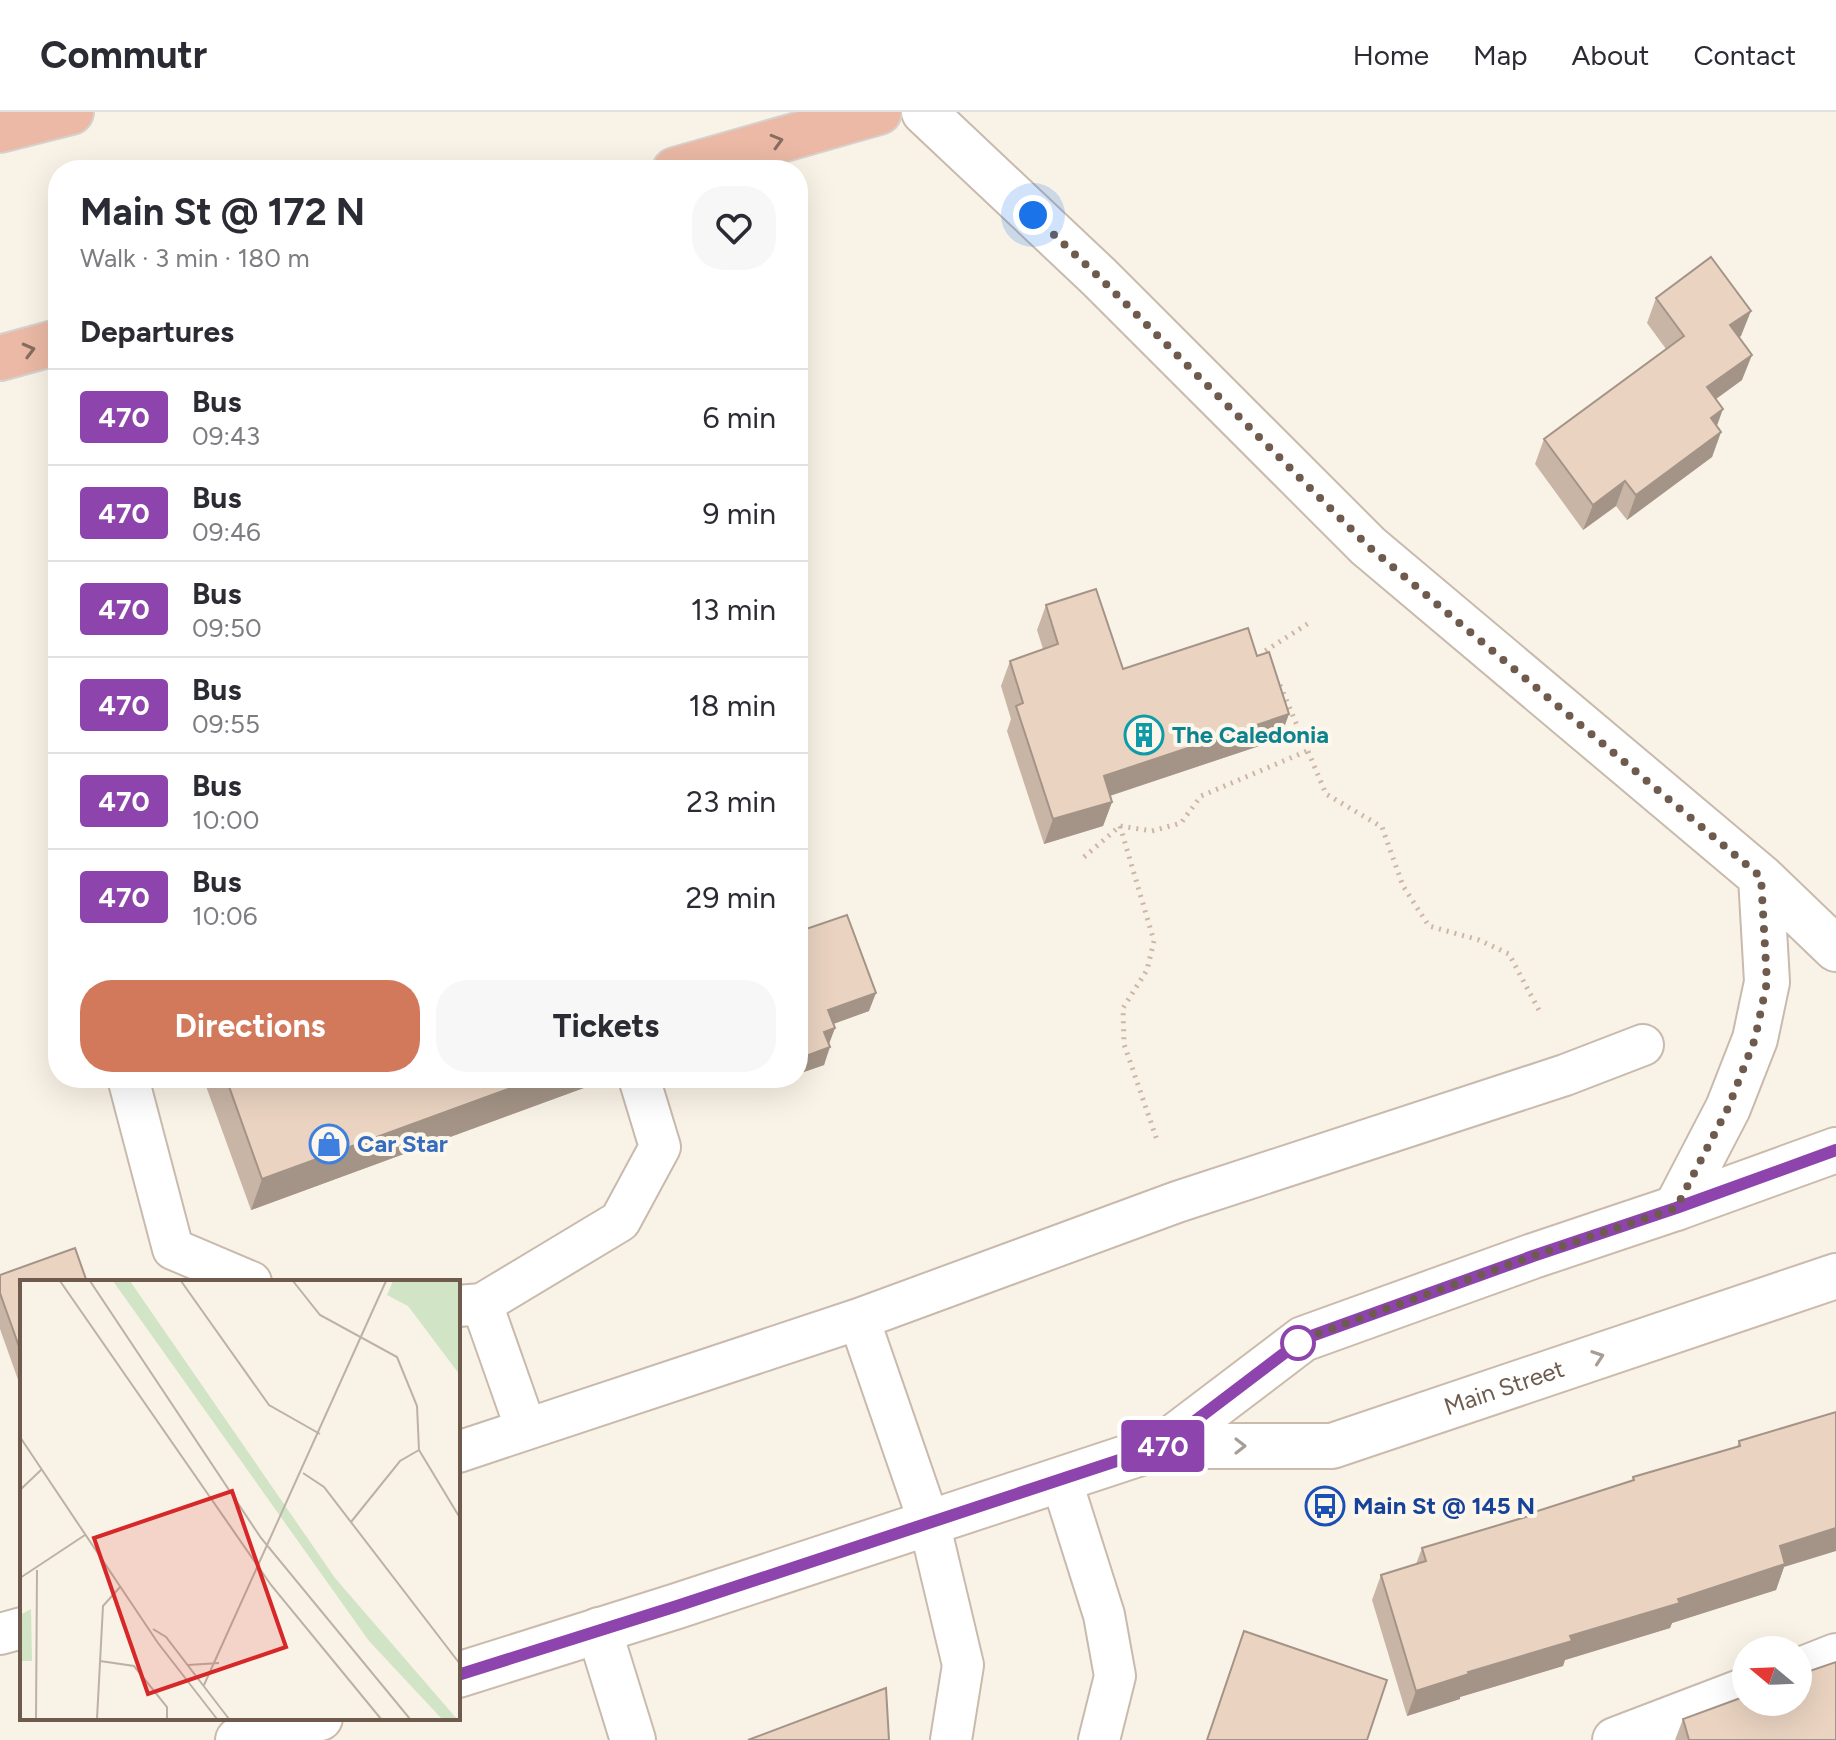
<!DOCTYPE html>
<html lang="en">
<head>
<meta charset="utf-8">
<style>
  :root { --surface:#fff; --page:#f7f7f7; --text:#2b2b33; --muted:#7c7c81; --line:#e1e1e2; --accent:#d2795b }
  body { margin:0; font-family:Figtree,sans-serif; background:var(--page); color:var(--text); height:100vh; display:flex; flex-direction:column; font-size:30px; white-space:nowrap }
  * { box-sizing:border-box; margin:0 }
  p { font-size:26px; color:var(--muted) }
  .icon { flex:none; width:44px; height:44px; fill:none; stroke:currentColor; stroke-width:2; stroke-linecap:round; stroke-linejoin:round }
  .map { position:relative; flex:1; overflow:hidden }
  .panel { position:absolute; left:48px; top:48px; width:760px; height:928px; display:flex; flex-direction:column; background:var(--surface); border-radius:32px; box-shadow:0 8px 32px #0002 }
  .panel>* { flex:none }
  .badge { padding:0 16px; border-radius:6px; font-size:28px; line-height:52px }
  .needle { width:52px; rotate:289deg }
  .controls { position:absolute; left:1732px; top:1524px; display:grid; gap:16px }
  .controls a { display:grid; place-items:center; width:80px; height:80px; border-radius:50%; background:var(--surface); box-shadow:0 8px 32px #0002; font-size:40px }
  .you { position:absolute; width:40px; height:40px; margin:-20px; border:6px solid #fff; border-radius:50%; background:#1a73e8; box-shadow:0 0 0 12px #1a73e833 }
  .map>.badge { position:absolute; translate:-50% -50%; box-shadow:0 0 0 4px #fff }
  h2 { padding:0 32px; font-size:30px; line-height:72px }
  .round { display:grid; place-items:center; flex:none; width:84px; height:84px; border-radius:32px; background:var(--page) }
  .head { display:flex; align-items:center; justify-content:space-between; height:136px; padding:0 32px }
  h1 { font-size:38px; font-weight:700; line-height:60px }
  .button { display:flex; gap:16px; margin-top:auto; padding:16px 32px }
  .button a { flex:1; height:92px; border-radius:32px; background:var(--accent); color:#fff; font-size:32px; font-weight:700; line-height:92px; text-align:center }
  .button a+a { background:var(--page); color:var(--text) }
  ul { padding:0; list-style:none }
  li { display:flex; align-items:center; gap:24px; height:96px; padding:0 32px; border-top:2px solid var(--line) }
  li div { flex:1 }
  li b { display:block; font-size:30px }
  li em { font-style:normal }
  li .badge { min-width:88px; font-weight:700; text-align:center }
  header { display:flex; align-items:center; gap:48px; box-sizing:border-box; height:112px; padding:0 40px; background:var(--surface); border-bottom:2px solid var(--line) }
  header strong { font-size:38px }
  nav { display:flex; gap:44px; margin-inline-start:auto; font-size:28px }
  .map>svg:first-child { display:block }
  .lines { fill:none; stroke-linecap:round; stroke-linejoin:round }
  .service-casing { stroke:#c8baad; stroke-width:44 }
  .minor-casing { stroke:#c8baad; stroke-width:48 }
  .tertiary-casing { stroke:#c8baad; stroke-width:48 }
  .secondary-casing { stroke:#cbbbac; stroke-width:48 }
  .motorway-casing { stroke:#d6d1cd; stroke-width:48 }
  .path { stroke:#cfb6a4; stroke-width:5; stroke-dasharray:2 6; stroke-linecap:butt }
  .service { stroke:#fff; stroke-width:40 }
  .minor { stroke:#fff; stroke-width:44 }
  .tertiary { stroke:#fff; stroke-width:44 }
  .secondary { stroke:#fff; stroke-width:44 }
  .motorway { stroke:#ebb9a5; stroke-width:44 }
  .wall { fill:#c9b5a6 }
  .shaded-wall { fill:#a49487 }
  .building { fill:#ead3c1; stroke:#a49487; stroke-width:2 }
  .oneway { stroke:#876e5f }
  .oneway2 { stroke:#a89d95 }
  .line-casing { stroke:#fff; stroke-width:18 }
  .line { stroke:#8e44ad; stroke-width:12 }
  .walk { stroke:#6e5b4e; stroke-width:8; stroke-dasharray:0 14.4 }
  .stop-dot { fill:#fff; stroke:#8e44ad; stroke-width:4 }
  .labels { text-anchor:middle; stroke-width:8; stroke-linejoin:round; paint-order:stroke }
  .culture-label { font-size:24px; font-weight:bold; fill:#0d838f; stroke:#fcf6eb; text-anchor:start }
  .shop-label { font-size:24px; font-weight:bold; fill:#366cbe; stroke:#fcf6eb; text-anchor:start }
  .street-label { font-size:24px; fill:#6e5b4e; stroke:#fcf6eb }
  .transit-label { font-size:24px; font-weight:bold; fill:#164399; stroke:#fcf6eb; text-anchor:start }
  .inset-road { fill:none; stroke:#bdb1a4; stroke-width:2 }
  .view { fill:#d62828; fill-opacity:0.15; stroke:#d62828; stroke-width:4 }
  .inset-edge { fill:none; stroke:#6e5b4e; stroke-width:4 }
</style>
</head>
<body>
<header>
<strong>Commutr</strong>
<nav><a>Home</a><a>Map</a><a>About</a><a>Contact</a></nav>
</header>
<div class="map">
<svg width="1836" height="1628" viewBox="0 0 1836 1628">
  <rect width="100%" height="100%" fill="#f9f2e6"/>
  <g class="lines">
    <defs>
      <path id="service" d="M128,966L173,1137L251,1170
        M482,1192L526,1317
        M458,1194L482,1192L620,1109L660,1035L639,966
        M859,1207L929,1410L963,1553L951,1628
        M458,1340L859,1207L1177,1090L1565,963L1643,933
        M1061,1367L1104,1503L1115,1564L1099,1628
        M0,1522L22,1516"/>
      <path id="minor" d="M599,1518L633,1628
        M1798,1559L1836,1544
        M1615,1628L1746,1578"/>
      <path id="tertiary" d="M924,0L1099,165L1368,434L1761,765L1836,837
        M1676,1096L1728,996L1755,927L1767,870L1761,765"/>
      <g id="secondary">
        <path d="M1162,1334L1303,1227L1533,1144L1676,1096L1836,1038"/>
        <path id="s1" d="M458,1563L677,1494L1162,1334H1332L1836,1164"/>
        <path d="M238,1628L320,1606"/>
      </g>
      <path id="motorway" d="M0,18L71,0
        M675,58L879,0
        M0,246L58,230"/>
    </defs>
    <use href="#service" class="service-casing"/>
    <use href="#minor" class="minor-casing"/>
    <use href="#tertiary" class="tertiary-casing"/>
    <use href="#secondary" class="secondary-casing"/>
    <use href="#motorway" class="motorway-casing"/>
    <path class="path" d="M1268,546L1265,539L1312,509
      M1280,573L1326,682L1382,715L1403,774L1429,814L1479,828L1509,842L1541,902
      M1120,714L1154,829L1147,858L1123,896L1124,932L1157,1028
      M1084,745L1120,714L1152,719L1181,711L1201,684L1307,639"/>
    <use href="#service" class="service"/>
    <use href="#minor" class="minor"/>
    <use href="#tertiary" class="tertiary"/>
    <use href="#secondary" class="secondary"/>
    <use href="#motorway" class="motorway"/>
  </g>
  <path class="wall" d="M1656,186L1741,224L1739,225L1742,268L1716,287L1717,314L1721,320L1712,345L1627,408L1616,394L1583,418L1535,352L1544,327L1666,237L1647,211Z
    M1046,493L1123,557L1280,627L1110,684L1112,690L1103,714L1044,732L1007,619L1011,607L1001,574L1010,549L1043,537L1037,518Z
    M800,819L869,899L833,912L835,916L829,932L824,953L798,962V825Z
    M203,966H611L251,1098Z
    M757,966H787L760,975Z
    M0,1163L22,1170V1279L0,1217Z
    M1739,1329L1784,1455L1776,1478L1672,1511L1670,1516L1565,1548L1563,1554L1460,1585V1587L1407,1604L1372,1488L1381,1463L1416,1452L1422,1436L1527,1404L1528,1402L1632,1369L1633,1365L1737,1335Z
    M1683,1607L1836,1628H1675Z"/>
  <path class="shaded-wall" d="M1751,199L1741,224L1721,238L1730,213Z
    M1752,243L1742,268L1698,300L1707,275Z
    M1723,297L1714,322L1711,306Z
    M1721,320L1712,345L1627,408L1636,383Z
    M1625,369L1616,394L1583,418L1593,393Z
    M1289,602L1280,627L1094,689L1104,664Z
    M1112,690L1103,714L1044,732L1053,707Z
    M876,881L869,899L822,916L828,898Z
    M835,916L828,934L824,920Z
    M830,935L824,953L798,962V947Z
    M538,966H611L251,1098L262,1067Z
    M763,966H787L760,975Z
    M1836,1416V1439L1784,1455L1776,1478L1672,1511L1670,1516L1565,1548L1563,1554L1460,1585V1587L1407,1604L1416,1579L1678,1487L1780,1434Z"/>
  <path class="building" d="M1711,145L1751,199L1730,213L1752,243L1707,275L1723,297L1711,306L1721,320L1636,383L1625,369L1593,393L1544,327L1684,224L1656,186Z
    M1096,477L1123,557L1248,516L1257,544L1269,540L1289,602L1104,664L1112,690L1053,707L1016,594L1023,591L1010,549L1058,532L1046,493Z
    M847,803L876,881L828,898L835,916L824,920L830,935L798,947V836L806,834L800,819Z
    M226,966H538L262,1067Z
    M75,1136L87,1170H22V1243L0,1181V1163Z
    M1836,1300V1416L1780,1434L1785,1452L1678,1487L1680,1491L1570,1524L1572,1529L1468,1560L1469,1562L1416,1579L1381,1463L1426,1449L1422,1436L1529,1404L1528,1402L1634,1368L1633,1365L1740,1334L1739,1329Z
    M1244,1519L1387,1568L1367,1628H1207Z
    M1836,1550V1628H1689L1683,1607L1746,1584V1590H1798V1563Z
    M886,1576L889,1628H748Z"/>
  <defs><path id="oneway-chevron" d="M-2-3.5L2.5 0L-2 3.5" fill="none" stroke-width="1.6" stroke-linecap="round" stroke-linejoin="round" transform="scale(2)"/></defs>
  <g class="oneway">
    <use href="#oneway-chevron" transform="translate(777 29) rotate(-16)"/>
    <use href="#oneway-chevron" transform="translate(29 238) rotate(-15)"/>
  </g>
  <g class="oneway2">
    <use href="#oneway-chevron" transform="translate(1598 1245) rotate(-19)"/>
    <use href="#oneway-chevron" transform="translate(1240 1334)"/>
  </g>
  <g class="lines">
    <defs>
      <path id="line" d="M458,1563L677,1494L1162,1334L1303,1227L1533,1144L1676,1096L1836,1038"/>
    </defs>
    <use href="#line" class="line-casing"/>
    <use href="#line" class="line"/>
    <path class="walk" d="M1033,103L1099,165L1368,434L1761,765L1767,870L1755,927L1728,996L1676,1096L1533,1144L1303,1227L1298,1231"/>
  </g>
  <defs>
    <symbol id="building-ring" viewBox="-11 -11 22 22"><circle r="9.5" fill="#fcf6eb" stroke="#0f9aa8" stroke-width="1.5"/><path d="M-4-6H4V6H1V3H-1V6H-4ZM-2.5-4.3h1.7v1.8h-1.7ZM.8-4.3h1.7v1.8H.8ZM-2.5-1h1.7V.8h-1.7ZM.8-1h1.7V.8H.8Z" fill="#0f9aa8"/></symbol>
    <symbol id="shop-ring" viewBox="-11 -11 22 22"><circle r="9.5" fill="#fcf6eb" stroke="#3f7fe0" stroke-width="1.5"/><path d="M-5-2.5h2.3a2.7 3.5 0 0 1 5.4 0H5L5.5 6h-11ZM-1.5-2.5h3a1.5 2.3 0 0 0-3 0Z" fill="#3f7fe0"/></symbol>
    <symbol id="bus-ring" viewBox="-11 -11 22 22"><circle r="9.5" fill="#fcf6eb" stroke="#1a4fb4" stroke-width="1.5"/><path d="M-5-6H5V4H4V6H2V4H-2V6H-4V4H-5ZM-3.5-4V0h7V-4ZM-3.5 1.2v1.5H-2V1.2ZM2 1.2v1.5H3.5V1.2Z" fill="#1a4fb4"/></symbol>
  </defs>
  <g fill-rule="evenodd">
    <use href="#building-ring" x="1122" y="601" width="44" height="44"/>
    <use href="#shop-ring" x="307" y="1010" width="44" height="44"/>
    <use href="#bus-ring" x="1303" y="1372" width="44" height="44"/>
  </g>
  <circle class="stop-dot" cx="1298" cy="1231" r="16"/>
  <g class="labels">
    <g class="culture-label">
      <text x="1172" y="631">The Caledonia</text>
    </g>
    <g class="shop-label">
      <text x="357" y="1040">Car Star</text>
    </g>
    <g class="street-label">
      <text dy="8" stroke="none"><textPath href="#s1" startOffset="1092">Main Street</textPath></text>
    </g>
    <g class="transit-label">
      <text x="1353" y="1402">Main St @ 145 N</text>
    </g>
  </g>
  <g transform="translate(20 1168)">
    <rect width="440" height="440" fill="#f9f2e6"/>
    <path d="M93,1H110L315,298L437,439H422L349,361ZM373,1H440V95L388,26L367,15ZM11,329L12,381H0V335Z" fill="#d1e4c6"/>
    <path class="inset-road" d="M40,1L251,305L361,439M70,1L241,258L390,439M161,1L249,125L300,154M273,1L300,35L377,77L397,126L399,170L440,238M0,157L138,363L197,439M283,193L304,207L440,384M0,210L22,189M331,242L380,181L399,170M0,298L65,255M133,349L146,357L209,439M80,381L114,386L147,427V439M168,385L199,383M184,405L366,1M16,439L17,290M77,439L83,326L101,306"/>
    <path class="view" d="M212,211L266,367L128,414L74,258Z"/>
    <rect width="440" height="440" class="inset-edge"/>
  </g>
</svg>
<div class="controls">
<a><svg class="needle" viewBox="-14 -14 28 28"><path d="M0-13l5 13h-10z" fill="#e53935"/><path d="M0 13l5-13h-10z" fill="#7c7c81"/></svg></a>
</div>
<div class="you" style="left:1033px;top:103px"></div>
<b class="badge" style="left:1163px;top:1334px;background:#8e44ad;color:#fff">470</b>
<section class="panel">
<div class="head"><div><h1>Main St @ 172 N</h1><p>Walk · 3 min · 180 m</p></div><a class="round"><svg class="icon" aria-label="heart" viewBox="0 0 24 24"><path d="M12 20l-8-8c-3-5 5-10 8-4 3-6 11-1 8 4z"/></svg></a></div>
<h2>Departures</h2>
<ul>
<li><span class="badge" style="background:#8e44ad;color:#fff">470</span><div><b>Bus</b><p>09:43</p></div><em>6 min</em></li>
<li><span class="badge" style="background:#8e44ad;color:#fff">470</span><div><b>Bus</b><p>09:46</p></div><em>9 min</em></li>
<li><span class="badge" style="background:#8e44ad;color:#fff">470</span><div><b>Bus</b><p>09:50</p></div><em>13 min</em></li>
<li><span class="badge" style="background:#8e44ad;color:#fff">470</span><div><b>Bus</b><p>09:55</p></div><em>18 min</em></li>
<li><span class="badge" style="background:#8e44ad;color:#fff">470</span><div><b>Bus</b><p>10:00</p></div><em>23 min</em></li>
<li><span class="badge" style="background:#8e44ad;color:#fff">470</span><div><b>Bus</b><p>10:06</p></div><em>29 min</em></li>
</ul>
<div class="button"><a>Directions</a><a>Tickets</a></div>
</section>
</div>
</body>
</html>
